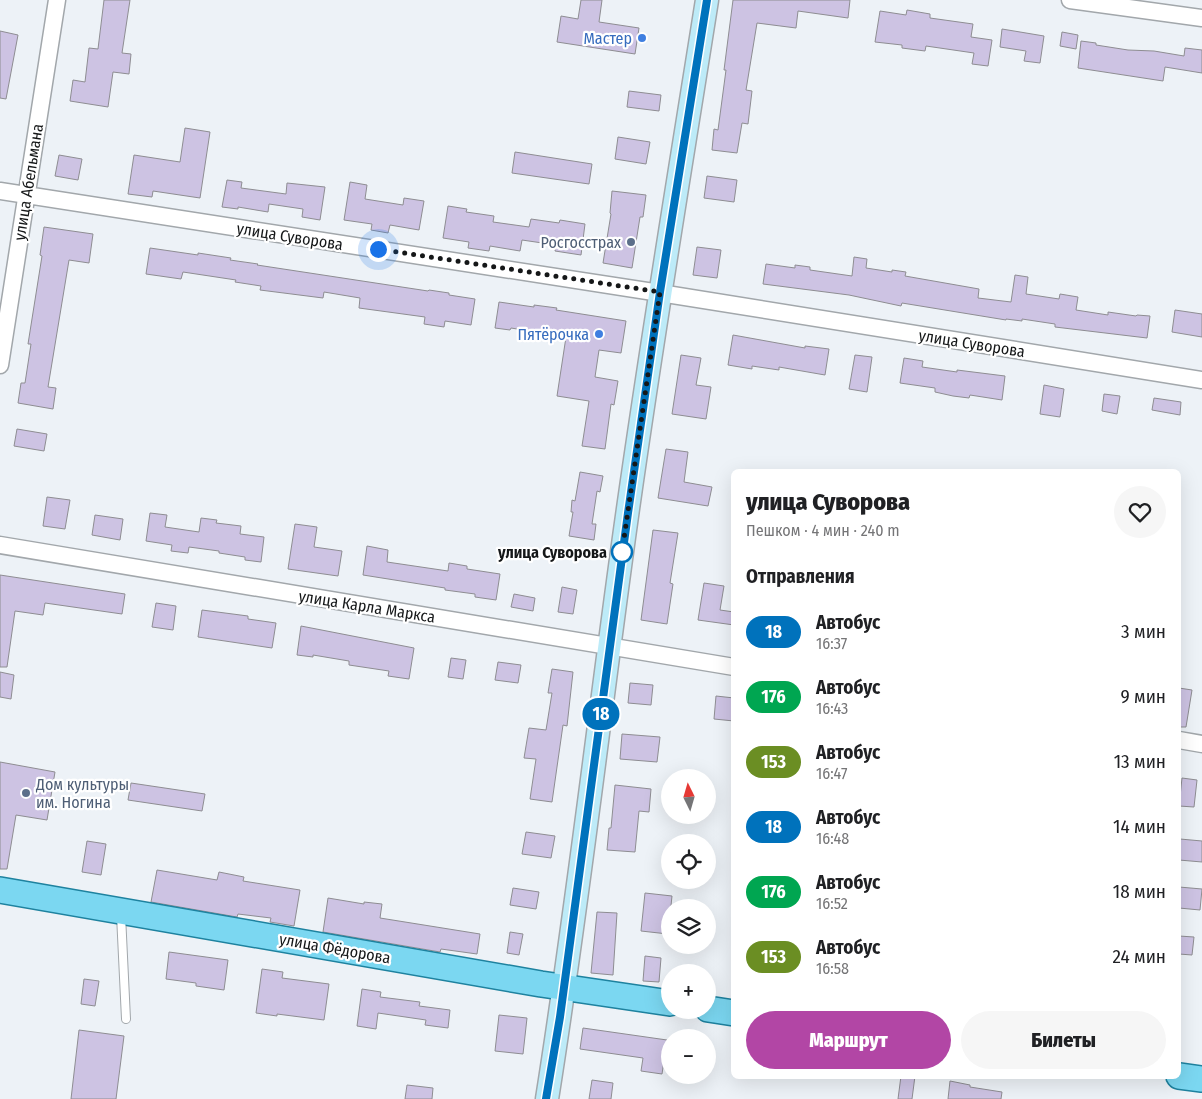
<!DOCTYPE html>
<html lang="ru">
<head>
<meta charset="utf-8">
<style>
  :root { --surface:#fff; --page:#f6f6f6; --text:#202124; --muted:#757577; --accent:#b246a5 }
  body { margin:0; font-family:"Fira Sans Condensed",sans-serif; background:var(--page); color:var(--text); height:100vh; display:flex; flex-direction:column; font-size:19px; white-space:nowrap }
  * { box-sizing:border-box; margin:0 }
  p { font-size:16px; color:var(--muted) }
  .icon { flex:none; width:28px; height:28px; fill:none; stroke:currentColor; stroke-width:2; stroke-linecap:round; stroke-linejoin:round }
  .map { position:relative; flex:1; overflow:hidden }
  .details { position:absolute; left:731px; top:469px; width:450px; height:610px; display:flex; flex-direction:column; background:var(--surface); border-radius:8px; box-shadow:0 5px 20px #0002 }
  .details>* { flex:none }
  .badge { padding:0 10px; border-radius:16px; font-size:18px; line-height:32px }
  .needle { width:32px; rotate:355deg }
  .buttons { position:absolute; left:661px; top:769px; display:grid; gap:10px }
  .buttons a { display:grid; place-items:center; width:55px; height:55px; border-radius:50%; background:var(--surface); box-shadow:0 5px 20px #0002; font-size:25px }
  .you { position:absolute; width:25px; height:25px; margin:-12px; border:4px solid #fff; border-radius:50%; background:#1a73e8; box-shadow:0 0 0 8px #1a73e833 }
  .map>.badge { position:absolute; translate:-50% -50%; box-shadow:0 0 0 2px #fff }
  h2 { padding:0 15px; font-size:19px; line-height:45px }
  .round { display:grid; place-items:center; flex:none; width:52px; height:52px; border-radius:26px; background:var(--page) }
  .head { display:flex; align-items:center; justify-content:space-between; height:85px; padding:0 15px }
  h1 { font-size:24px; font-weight:800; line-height:38px }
  .cta { display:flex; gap:10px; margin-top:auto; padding:10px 15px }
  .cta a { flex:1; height:58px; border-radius:30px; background:var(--accent); color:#fff; font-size:20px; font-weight:800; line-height:58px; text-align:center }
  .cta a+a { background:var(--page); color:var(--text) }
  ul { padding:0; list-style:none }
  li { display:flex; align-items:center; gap:15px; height:65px; padding:0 15px }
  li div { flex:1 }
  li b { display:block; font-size:19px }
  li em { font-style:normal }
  li .badge { min-width:55px; font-weight:700; text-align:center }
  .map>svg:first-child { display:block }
  .building { fill:#cdc3e3; stroke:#8e8d92 }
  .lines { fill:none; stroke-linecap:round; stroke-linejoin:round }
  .lane-casing { stroke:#a2a7ab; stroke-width:10 }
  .street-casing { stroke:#a2a7ab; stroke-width:19 }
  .secondary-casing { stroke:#a2a7ab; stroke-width:25 }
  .primary-casing { stroke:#1e829f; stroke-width:28 }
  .lane { stroke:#fff; stroke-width:8 }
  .street { stroke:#fff; stroke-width:16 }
  .secondary { stroke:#bdebf8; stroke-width:22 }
  .primary { stroke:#7bd7f1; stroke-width:25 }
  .line-casing { stroke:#fff; stroke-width:11 }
  .line { stroke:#0072bc; stroke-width:8 }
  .walk { stroke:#151718; stroke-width:5; stroke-dasharray:0 9 }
  .shop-dot { fill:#3f7fe0; stroke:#fff; stroke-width:2 }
  .service-dot { fill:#5c6f8a; stroke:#fff; stroke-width:2 }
  .stop-dot { fill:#fff; stroke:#0072bc; stroke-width:2.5 }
  .labels { text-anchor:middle; stroke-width:4.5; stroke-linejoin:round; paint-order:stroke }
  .shop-label { font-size:16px; fill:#366cbe; stroke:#fff; text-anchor:end }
  .street-label { font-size:16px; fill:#151718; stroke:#fff }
  .service-label { font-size:16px; fill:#4e5e75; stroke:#fff; text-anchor:end }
  .stop-label { font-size:16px; font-weight:bold; fill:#151718; stroke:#fff; text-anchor:end }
</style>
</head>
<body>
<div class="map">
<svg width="1202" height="1099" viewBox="0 0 1202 1099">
  <rect width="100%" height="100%" fill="#edf2f7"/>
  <path class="building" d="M104,0H130L122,53L131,54L129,74L113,72L108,107L70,101L73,80L85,82L89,48L98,49Z
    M581,0H602L599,22L639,28L635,54L557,42L561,16L578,19Z
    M733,0H850L848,18L798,11L796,28L757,23L746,90L752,91L748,124L742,123L737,153L712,150L714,129L718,130L726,70H724Z
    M907,10L930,14V18L973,24L971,37L992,40L988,66L972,64L974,53L926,46L925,51L902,48V45L875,42L880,11L906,15Z
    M1002,29L1044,36L1040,63L1024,61L1026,51L1000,47Z
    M0,31L18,35L6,99L0,98Z
    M1062,32L1078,35L1076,49L1060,46Z
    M1081,41L1096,43V45L1128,50L1154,51L1184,56L1185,48L1202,50V73L1165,67L1163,81L1078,68Z
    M629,91L661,95L659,111L627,107Z
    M185,128L210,132L200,198L153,191L152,197L128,194L134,155L180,162Z
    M618,137L650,142L646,164L615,159Z
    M515,152L592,164L589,184L512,173Z
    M59,155L82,159L78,180L55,176Z
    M707,176L737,180L734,202L704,198Z
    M227,180L242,182L241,188L286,194L287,183L325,187L320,220L302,217L303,209L269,204L268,212L238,207V209L222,207Z
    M350,182L367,185L365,199L403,205L404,198L424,201L419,230L390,225L388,233L371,230L372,224L344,220Z
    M612,191L646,195L643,217H640L632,268L603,263L611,214L610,213Z
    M448,206L467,209L466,212L494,216L493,222L529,227L531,219L559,223L560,220L585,224L581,255L555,251L556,245L522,240L520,251L490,246L489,251L468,248L469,242L443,238Z
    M44,227L93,234L89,263L69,260L48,387L56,388L53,409L18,403L21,383H25L31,344H28L42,256L40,255Z
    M697,247L721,250L717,278L693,275Z
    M150,248L198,255V253L231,258L230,260L258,264L257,265L428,291L429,290L449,293V295L475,299L471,325L445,321L444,327L424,324L425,317L359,308L360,298L324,292L323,298L260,290L261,286L235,282L236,280L183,272L181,279L146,274Z
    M854,257L867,259L866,268L892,272V270L906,272L905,276L979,289L978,298L1011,302L1015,275L1028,277L1026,294L1059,299L1060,294L1078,297L1076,310L1108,315V312L1136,316L1137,315L1150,316L1147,338L1055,327V324L1022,319V321L1006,319V320L902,303L901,306L849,295L763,284L766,264L795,268V265L810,267V270L852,276Z
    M499,302L534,307V305L557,308L556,310L626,321L621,353L599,350L595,377L618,381L614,405L611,404L605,449L582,446L589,401L557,396L566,337L511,328L510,330L495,328Z
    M1175,310L1202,314V337L1172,332Z
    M733,335L805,348V346L829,349L825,375L779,367V370L752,366V369L728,365Z
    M681,355L701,358L696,385L711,387L706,419L672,414Z
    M855,355L872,357L867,392L849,389Z
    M904,358L923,361L922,367L957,372V370L1005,376L1002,400L970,395L969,398L953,396L935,392V388L900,383Z
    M1044,385L1064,389L1060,417L1040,414Z
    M1104,394L1120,396L1117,414L1102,411Z
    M1154,398L1181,402L1180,415L1152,410Z
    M17,429L47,434L44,451L14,446Z
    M666,449L688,452L684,482L712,487L708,506L658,498Z
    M580,472L603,476L600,492L597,491L592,524H596L594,540L569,536L573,512H571L572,500L575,501Z
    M47,497L70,500L65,529L43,526Z
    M150,513L167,515L165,527L199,532L201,518L217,520L216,523L241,526L240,534L264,537L261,562L245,560V557L219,553V551L189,547L188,553L171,551L172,545L146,541Z
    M95,515L123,519L120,540L92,535Z
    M295,524L317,527L314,547L342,551L338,576L288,569Z
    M653,530L678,533L670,583L673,584L667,624L641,620Z
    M367,546L388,550L387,562L448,571L449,563L467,566V569L500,574L496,600L475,597V594L445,590V588L363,575Z
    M0,575L125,594L122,614L45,603L43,615L15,611L7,667H0Z
    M704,583L724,586L720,610L734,612V625L698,620Z
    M562,587L577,590L573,614L558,612Z
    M514,594L535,598L533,611L511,607Z
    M156,603L176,606L173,630L152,627Z
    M202,610L248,616V619L276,623L272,648L198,637Z
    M301,626L414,648L409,679L388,676L389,671L349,665V661L313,655V657L297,655Z
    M451,658L466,660L463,679L448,677Z
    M498,662L521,665L518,683L495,680Z
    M552,669L573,672L567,726L563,725L552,802L530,799L536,759L524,758L529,728L546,730L552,693H548Z
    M0,672L14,675L11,699L0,697Z
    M630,683L653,685L651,705L628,703Z
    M1179,688L1192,690L1186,727H1179Z
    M716,696L734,698V721L714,719Z
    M622,734L660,737L657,762L620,759Z
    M0,762L55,772L47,820L16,815L7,869H0Z
    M1182,778L1197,780L1194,807L1179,806Z
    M131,783L205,794L202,811L128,800Z
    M615,785L651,789L649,812L639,811L635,852L607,850L609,828H611Z
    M526,832L555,836L551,858L522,854Z
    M1180,839L1202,841V862L1179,860Z
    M87,841L106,844L101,875L82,872Z
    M157,870L217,880L219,872L244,877L243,881L300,890L294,926L270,922L271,918L238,914L237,917L151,902Z
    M1179,887L1202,889L1200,910L1179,908Z
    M513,888L539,892L536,909L510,905Z
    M645,893L672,896L668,934L641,931Z
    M328,898L364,904V902L382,904L380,918L480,934L477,954L441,949L440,952L323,932Z
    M597,912L617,913L613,975L591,973Z
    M510,932L523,934L519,955L507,953Z
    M1179,936L1194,937L1192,955L1179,954Z
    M169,952L228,960L224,990L196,986V983L166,979Z
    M645,956L661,958L659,982L643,981Z
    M262,969L283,972L282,978L329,984L324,1020L277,1014V1016L256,1013Z
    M84,979L99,981L95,1006L81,1004Z
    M362,989L381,992L380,997L420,1002L419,1006L450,1010L448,1028L425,1025L426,1020L378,1013L376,1029L357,1026Z
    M499,1015L527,1018L523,1054L495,1051Z
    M583,1028L667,1040L662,1074L641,1071L643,1058L580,1049Z
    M79,1030L124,1036L116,1099H71Z
    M901,1076H915L912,1099H898Z
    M592,1080L613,1083L611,1099H589Z
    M950,1081L970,1085V1087L1002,1092L1001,1099H948Z
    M407,1085L433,1088L432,1099H405Z"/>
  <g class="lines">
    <defs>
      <path id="lane" d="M121,915L126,1019"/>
      <path id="street" d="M1070,0L1202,18
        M0,191L660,293L1202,380
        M0,365L57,0
        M0,545L734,667
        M1179,740L1202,744"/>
      <path id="secondary" d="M547,1099C576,917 597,734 622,552C647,367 678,184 707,0"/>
      <path id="primary" d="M0,890L541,984L670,1003
        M708,1009L734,1013
        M1179,1076L1202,1079"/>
    </defs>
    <use href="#lane" class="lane-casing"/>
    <use href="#street" class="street-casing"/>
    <use href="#secondary" class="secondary-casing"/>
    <use href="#primary" class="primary-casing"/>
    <use href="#lane" class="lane"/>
    <use href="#street" class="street"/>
    <use href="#secondary" class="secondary"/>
    <use href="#primary" class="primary"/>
  </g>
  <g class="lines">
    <defs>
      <path id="line" d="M546,1099L560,1017L628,513L660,292L707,0"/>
    </defs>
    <use href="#line" class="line-casing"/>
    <use href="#line" class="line"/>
    <path class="walk" d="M378,249L660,292L622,552"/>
  </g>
  <g class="shop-dot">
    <circle cx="642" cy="38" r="5"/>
    <circle cx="599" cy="334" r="5"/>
  </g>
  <g class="service-dot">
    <circle cx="631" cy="242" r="5"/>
    <circle cx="26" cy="793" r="5"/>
  </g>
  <circle class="stop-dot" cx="622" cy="552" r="10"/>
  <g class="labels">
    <g class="shop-label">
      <text x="632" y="44">Мастер</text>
      <text x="589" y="340">Пятёрочка</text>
    </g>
    <g class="street-label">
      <text transform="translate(28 182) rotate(-81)" y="6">улица Абельмана</text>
      <text transform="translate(290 236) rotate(9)" y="6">улица Суворова</text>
      <text transform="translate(972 343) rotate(9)" y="6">улица Суворова</text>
      <text transform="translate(367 606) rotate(9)" y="6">улица Карла Маркса</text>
      <text transform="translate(335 948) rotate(10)" y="6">улица Фёдорова</text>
    </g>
    <g class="service-label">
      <text x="621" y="248">Росгосстрах</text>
      <text x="36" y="790" text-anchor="start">Дом культуры<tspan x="36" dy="18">им. Ногина</tspan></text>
    </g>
    <g class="stop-label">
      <text x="607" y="558">улица Суворова</text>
    </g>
  </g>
</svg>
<div class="buttons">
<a><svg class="needle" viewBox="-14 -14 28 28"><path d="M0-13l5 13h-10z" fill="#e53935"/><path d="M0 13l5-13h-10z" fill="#757577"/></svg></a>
<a><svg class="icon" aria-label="locate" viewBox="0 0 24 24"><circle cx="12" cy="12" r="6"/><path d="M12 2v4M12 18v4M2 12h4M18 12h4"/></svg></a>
<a><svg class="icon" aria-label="layers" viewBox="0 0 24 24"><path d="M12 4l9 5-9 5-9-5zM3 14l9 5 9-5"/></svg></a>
<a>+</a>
<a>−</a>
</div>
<div class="you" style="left:378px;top:249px"></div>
<b class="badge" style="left:601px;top:714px;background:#0072bc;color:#fff">18</b>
<section class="details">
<div class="head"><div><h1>улица Суворова</h1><p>Пешком · 4 мин · 240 m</p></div><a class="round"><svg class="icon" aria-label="heart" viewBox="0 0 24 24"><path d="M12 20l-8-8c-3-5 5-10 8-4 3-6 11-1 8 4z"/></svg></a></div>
<h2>Отправления</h2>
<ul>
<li><span class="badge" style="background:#0072bc;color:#fff">18</span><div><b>Автобус</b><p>16:37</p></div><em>3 мин</em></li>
<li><span class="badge" style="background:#00a651;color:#fff">176</span><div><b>Автобус</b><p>16:43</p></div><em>9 мин</em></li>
<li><span class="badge" style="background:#6b8e23;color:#fff">153</span><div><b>Автобус</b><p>16:47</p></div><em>13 мин</em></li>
<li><span class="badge" style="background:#0072bc;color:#fff">18</span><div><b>Автобус</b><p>16:48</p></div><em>14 мин</em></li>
<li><span class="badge" style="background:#00a651;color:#fff">176</span><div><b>Автобус</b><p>16:52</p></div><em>18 мин</em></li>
<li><span class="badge" style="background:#6b8e23;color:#fff">153</span><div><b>Автобус</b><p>16:58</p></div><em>24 мин</em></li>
</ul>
<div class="cta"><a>Маршрут</a><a>Билеты</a></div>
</section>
</div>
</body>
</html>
